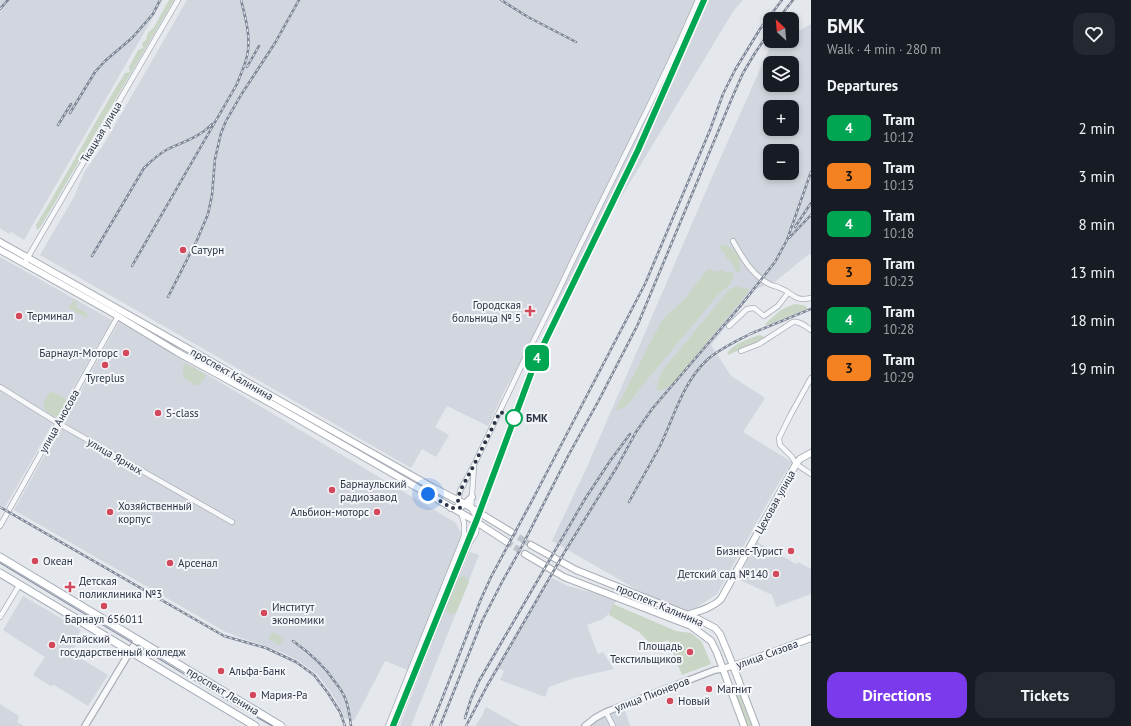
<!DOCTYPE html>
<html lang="en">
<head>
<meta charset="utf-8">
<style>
  :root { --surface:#171b24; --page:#242831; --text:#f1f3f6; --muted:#9ea1a6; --accent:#7c3aed }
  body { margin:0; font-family:"PT Sans",sans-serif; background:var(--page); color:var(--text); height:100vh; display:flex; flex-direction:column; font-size:15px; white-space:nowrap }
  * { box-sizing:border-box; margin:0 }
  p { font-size:13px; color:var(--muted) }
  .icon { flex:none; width:22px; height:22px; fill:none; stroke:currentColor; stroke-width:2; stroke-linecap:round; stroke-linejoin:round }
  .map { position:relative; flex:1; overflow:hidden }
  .details { display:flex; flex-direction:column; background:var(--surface); width:320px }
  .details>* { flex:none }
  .badge { padding:0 8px; border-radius:6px; font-size:14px; line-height:26px }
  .needle { width:26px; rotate:334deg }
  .fabs { position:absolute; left:763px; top:12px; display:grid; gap:8px }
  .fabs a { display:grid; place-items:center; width:36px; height:36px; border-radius:8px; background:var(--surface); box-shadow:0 2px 6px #0003; font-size:20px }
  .you { position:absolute; width:20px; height:20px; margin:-10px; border:3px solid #fff; border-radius:50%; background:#1a73e8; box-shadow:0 0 0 6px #1a73e833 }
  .map>.badge { position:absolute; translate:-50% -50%; box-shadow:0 0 0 2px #fff }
  h2 { padding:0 16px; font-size:15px; line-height:36px }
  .round { display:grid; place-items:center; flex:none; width:42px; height:42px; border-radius:12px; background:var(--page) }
  .overview { display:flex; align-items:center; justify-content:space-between; height:68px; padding:0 16px }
  h1 { font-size:19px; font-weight:700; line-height:30px }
  .cta { display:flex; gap:8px; margin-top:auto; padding:8px 16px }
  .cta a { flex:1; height:46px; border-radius:12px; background:var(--accent); color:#fff; font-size:16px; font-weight:700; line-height:46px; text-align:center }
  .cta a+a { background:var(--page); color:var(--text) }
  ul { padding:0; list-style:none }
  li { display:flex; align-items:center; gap:12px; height:48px; padding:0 16px }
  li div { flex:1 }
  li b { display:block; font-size:15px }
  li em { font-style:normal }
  li .badge { min-width:44px; font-weight:700; text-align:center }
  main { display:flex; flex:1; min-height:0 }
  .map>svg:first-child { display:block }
  .built { fill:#d2d6de; fill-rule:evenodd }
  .green { fill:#c9d6c5 }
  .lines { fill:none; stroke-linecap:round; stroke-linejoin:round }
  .secondary-tunnel { stroke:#bfc3cb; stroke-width:6; stroke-dasharray:6 3; stroke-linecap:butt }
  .minor-casing { stroke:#a9aeb7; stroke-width:6 }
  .tertiary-casing { stroke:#a9aeb7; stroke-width:8 }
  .secondary-casing { stroke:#a9aeb7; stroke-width:8 }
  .primary-casing { stroke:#a3abb8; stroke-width:9 }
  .minor { stroke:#f7f8fa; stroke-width:4.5 }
  .tertiary { stroke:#f7f8fa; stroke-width:5.5 }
  .secondary { stroke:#fff; stroke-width:6 }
  .primary { stroke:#fff; stroke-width:7 }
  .tram { stroke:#7d8696; stroke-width:1 }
  .rail-casing { stroke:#7d8696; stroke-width:2.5 }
  .rail { stroke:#f4f6f9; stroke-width:1; stroke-dasharray:3; stroke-linecap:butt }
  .line-casing { stroke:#fff; stroke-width:9 }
  .line { stroke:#00a651; stroke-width:6 }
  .walk { stroke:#2b3445; stroke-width:4; stroke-dasharray:0 7.2 }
  .poi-dot { fill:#d1495b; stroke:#f4f6f9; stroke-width:1.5 }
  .stop-dot { fill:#fff; stroke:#00a651; stroke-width:2 }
  .labels { text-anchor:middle; stroke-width:4; stroke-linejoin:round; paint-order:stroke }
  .street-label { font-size:11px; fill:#2b3445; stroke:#f4f6f9 }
  .poi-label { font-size:11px; fill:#2b3445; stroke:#f4f6f9; text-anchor:start }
  .stop-label { font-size:11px; font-weight:bold; fill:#2b3445; stroke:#f4f6f9; text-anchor:start }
</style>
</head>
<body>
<main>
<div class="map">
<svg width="811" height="726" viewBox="0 0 811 726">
  <rect width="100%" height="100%" fill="#e4e7ec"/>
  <path class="built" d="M0,0H163L24,240L11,232L9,234L0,228Z
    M187,0H743L734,10L507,386L488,426L447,406L435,427L449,435L436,457L422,449L411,468L40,255L75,195L79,184L85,171L104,144Z
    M811,24V255L809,254L776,281L756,289L711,345L731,376L765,398L743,432L792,462L773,493L717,594L686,614L657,601L552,541L587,467L716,168L770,47L781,41H792V35ZM770,63H792V85H770ZM770,107H792V129H770ZM770,151H792V173H770Z
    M0,257L112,320L5,507L0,505Z
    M119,322L456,523L461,533L460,538L435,605L408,670L385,661L354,721L344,718L339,706L332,694L318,675L299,661L286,654L266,646L241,638L224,631L14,510Z
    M757,542L796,564L798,562L811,569V594L776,607L772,595L738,579Z
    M470,552L479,555L411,726H400L444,614Z
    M552,578L568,586L582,590L604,595L616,601L611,612L603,619L587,625L598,654L603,652L614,669L574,678L549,687L545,697L500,680L504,671L498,668Z
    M23,596L81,630L77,637L80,639L72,652V653L108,675L88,706L54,685L51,686L33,675L45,657L3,630Z
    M0,704L19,716L17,722L24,726H0Z
    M486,707L516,724L521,726H475L482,716Z
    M625,710L630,726H589L602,718Z"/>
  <path class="green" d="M169,0H174L41,226L37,230L36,225C67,175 94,122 125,73L130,72L129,67L138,50L143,48L142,43L146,40L148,33L154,27Z
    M721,245C728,245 737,251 739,257C740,262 739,260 740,264C740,268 742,269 738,272H736L731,261L727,258L723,251L720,248Z
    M709,269L715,272L721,270L726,272H732L734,275L730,284L716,297L641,387L629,403L625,407L618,410L616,409L661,322L666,316L684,300L706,271Z
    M735,287C739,286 742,289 747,288L749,291L674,383L663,390H657C656,386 660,376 662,371L728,291L731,288Z
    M74,299L77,301L76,307L87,313V316L86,318L69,308Z
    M794,304L803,305L807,307V309L770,324L767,325L765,324L781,310Z
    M760,335L764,337V339L754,344L730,354L729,355L727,353C734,344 749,338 760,335Z
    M185,363L205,374V378L199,385H195L183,377V366Z
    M52,392C57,393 64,397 67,401L60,416L57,417C49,414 40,410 45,400C47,396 48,394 52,392Z
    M463,576L467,578L469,582L456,613L453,614L448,613L446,609L459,578Z
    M613,604L676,631L691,633L702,642L711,664L682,675L668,640L653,646L639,632L609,615Z
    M272,632L284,639L279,645L268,638Z
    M739,691L752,726H747L734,693Z"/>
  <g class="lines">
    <path class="secondary-tunnel" d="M511,532L531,545
      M507,542L525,554"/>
    <defs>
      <path id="minor" d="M733,241C742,257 752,275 769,284C772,286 777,286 780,288C794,293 793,302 811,298
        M24,264L178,0
        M729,326L747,309L754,308L764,316L778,306L788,293
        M741,351L759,344L793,322C800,321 805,326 811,330
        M811,378L791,414L779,438L780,445L792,457L796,464L811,474
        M0,387L58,423L232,522
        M458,503L460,491L474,465L530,348L555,298L574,258L649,106L679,43L698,0
        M0,526L118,316
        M0,617L20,584
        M606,712L613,726
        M388,726L464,536V523L461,512
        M395,726L469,544L476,533L477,523V519L471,508L474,467"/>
      <path id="tertiary" d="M85,726L137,640
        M585,726L595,718L606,712L715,670L722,669"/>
      <path id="secondary" d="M0,242L432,487L465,504L511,532
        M0,250L111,312L177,352L272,404L475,521L507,542
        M451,508C462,508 464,505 472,497
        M531,545L576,570L698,619L715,628L720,634L730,658L756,726
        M525,554L564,577L691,626L711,641L717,653L744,726
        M687,615C699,611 712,608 721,599L796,464L800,459L811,453
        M722,669L751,660L811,638"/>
      <path id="primary" d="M0,557L281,726
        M0,573L255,726"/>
    </defs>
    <use href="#minor" class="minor-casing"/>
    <use href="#tertiary" class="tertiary-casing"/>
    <use href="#secondary" class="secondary-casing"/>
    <use href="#primary" class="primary-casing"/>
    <use href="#minor" class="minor"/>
    <use href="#tertiary" class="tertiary"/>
    <use href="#secondary" class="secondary"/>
    <use href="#primary" class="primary"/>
    <path class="tram" d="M0,563L237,706L272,726
      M393,726L477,519L536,360L638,150L704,0"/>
    <defs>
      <path id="rail" d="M501,0L528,17L576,42
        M0,9L8,0
        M778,19L793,0
        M247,67L259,46
        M70,113L95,72L105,61L132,38L153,14L160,0
        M58,125L71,104
        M795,227L811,203
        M789,238L811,215
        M92,256L144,168C151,161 158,154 168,149C183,142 200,137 212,124
        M132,266L237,84C241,73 247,62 248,50C250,33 245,16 241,0
        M168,297L197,240L208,214L212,195L215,159L221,133L226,121L241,95L275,43L299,0
        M750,334L811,309
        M629,502C639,483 650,465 660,446C674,417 683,382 707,360C720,348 739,340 754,332
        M0,507L224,636L266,648L296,662L314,675L328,693L340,712L345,726
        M293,641C310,653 324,665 335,682C339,687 343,693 345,698C349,707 350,717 351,726
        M465,718L471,699L479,681L585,499L610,461L630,434
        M431,726L442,699L481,599L491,577L534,497L645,284L710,130L723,94L735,70L760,29L782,0
        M440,726L482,621L502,582L520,550L568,456L599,400L638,324L732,98L743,73L755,53L770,31
        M466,726L487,686L564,553L617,467L636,432L652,409L742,304L775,262L787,240L811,172"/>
    </defs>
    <use href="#rail" class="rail-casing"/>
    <use href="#rail" class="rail"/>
  </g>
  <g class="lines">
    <defs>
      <path id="line" d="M393,726L477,519L536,360L638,150L704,0"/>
    </defs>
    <use href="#line" class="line-casing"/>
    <use href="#line" class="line"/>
    <path class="walk" d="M428,494L452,508H460L458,501L460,491L474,465L500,412L514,418"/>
  </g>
  <g class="poi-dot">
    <circle cx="183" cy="250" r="4"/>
    <path d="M528 305h4v4h4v4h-4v4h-4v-4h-4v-4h4z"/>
    <circle cx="19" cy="316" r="4"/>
    <circle cx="126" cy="353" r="4"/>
    <circle cx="105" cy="365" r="4"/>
    <circle cx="158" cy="413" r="4"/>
    <circle cx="332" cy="490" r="4"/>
    <circle cx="110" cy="512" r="4"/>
    <circle cx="377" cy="512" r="4"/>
    <circle cx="791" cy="551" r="4"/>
    <circle cx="35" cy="561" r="4"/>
    <circle cx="170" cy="563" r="4"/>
    <circle cx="776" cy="574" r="4"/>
    <path d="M68 581h4v4h4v4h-4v4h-4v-4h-4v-4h4z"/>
    <circle cx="104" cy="606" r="4"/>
    <circle cx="264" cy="613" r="4"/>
    <circle cx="52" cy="645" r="4"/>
    <circle cx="690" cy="652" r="4"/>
    <circle cx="221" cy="671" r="4"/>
    <circle cx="709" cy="689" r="4"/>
    <circle cx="253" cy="695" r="4"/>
    <circle cx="670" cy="701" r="4"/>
  </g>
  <circle class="stop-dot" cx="514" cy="418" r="8"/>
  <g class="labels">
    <g class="street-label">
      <text transform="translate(101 132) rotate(-59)" y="4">Ткацкая улица</text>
      <text transform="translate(232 374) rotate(30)" y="4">проспект Калинина</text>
      <text transform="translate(59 421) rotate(-61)" y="4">улица Аносова</text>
      <text transform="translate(115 456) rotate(30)" y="4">улица Ярных</text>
      <text transform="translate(775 502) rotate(-61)" y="4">Цеховая улица</text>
      <text transform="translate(660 605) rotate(23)" y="4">проспект Калинина</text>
      <text transform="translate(767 654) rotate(-20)" y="4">улица Сизова</text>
      <text transform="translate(223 691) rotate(31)" y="4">проспект Ленина</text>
      <text transform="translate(652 694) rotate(-21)" y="4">улица Пионеров</text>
    </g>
    <g class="poi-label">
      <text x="191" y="254">Сатурн</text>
      <text x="521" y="309" text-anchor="end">Городская<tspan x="521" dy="13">больница № 5</tspan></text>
      <text x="27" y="320">Терминал</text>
      <text x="118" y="357" text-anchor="end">Барнаул-Моторс</text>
      <text x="105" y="382" text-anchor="middle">Tyreplus</text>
      <text x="166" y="417">S-class</text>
      <text x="340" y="488">Барнаульский<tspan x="340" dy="13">радиозавод</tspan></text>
      <text x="118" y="510">Хозяйственный<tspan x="118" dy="13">корпус</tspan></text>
      <text x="369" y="516" text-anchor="end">Альбион-моторс</text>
      <text x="783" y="555" text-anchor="end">Бизнес-Турист</text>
      <text x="43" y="565">Океан</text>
      <text x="178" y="567">Арсенал</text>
      <text x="768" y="578" text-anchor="end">Детский сад №140</text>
      <text x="79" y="585">Детская<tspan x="79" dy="13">поликлиника №3</tspan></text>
      <text x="272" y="611">Институт<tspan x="272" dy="13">экономики</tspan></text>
      <text x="104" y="623" text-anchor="middle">Барнаул 656011</text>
      <text x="60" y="643">Алтайский<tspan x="60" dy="13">государственный колледж</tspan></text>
      <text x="682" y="650" text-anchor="end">Площадь<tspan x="682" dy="13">Текстильщиков</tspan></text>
      <text x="229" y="675">Альфа-Банк</text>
      <text x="717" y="693">Магнит</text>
      <text x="261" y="699">Мария-Ра</text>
      <text x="678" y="705">Новый</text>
    </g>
    <g class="stop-label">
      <text x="526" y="422">БМК</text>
    </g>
  </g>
</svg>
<div class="fabs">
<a><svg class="needle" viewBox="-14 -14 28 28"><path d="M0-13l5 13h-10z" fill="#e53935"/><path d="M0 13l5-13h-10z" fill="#9ea1a6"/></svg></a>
<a><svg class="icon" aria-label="layers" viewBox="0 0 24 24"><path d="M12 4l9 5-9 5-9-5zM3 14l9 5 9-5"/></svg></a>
<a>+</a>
<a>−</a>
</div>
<div class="you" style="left:428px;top:494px"></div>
<b class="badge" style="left:537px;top:358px;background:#00a651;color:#fff">4</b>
</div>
<section class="details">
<div class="overview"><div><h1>БМК</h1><p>Walk · 4 min · 280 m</p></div><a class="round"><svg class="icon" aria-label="heart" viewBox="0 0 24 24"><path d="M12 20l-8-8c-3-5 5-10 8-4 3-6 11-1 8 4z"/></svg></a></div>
<h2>Departures</h2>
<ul>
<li><span class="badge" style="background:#00a651;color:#fff">4</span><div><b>Tram</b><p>10:12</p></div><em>2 min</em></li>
<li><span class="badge" style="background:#f58220;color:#111">3</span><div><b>Tram</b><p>10:13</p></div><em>3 min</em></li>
<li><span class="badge" style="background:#00a651;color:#fff">4</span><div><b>Tram</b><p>10:18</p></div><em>8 min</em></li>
<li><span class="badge" style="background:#f58220;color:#111">3</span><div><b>Tram</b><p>10:23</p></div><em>13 min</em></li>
<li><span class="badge" style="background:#00a651;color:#fff">4</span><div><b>Tram</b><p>10:28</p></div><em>18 min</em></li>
<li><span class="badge" style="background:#f58220;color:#111">3</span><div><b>Tram</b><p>10:29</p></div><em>19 min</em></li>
</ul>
<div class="cta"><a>Directions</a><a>Tickets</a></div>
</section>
</main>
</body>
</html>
